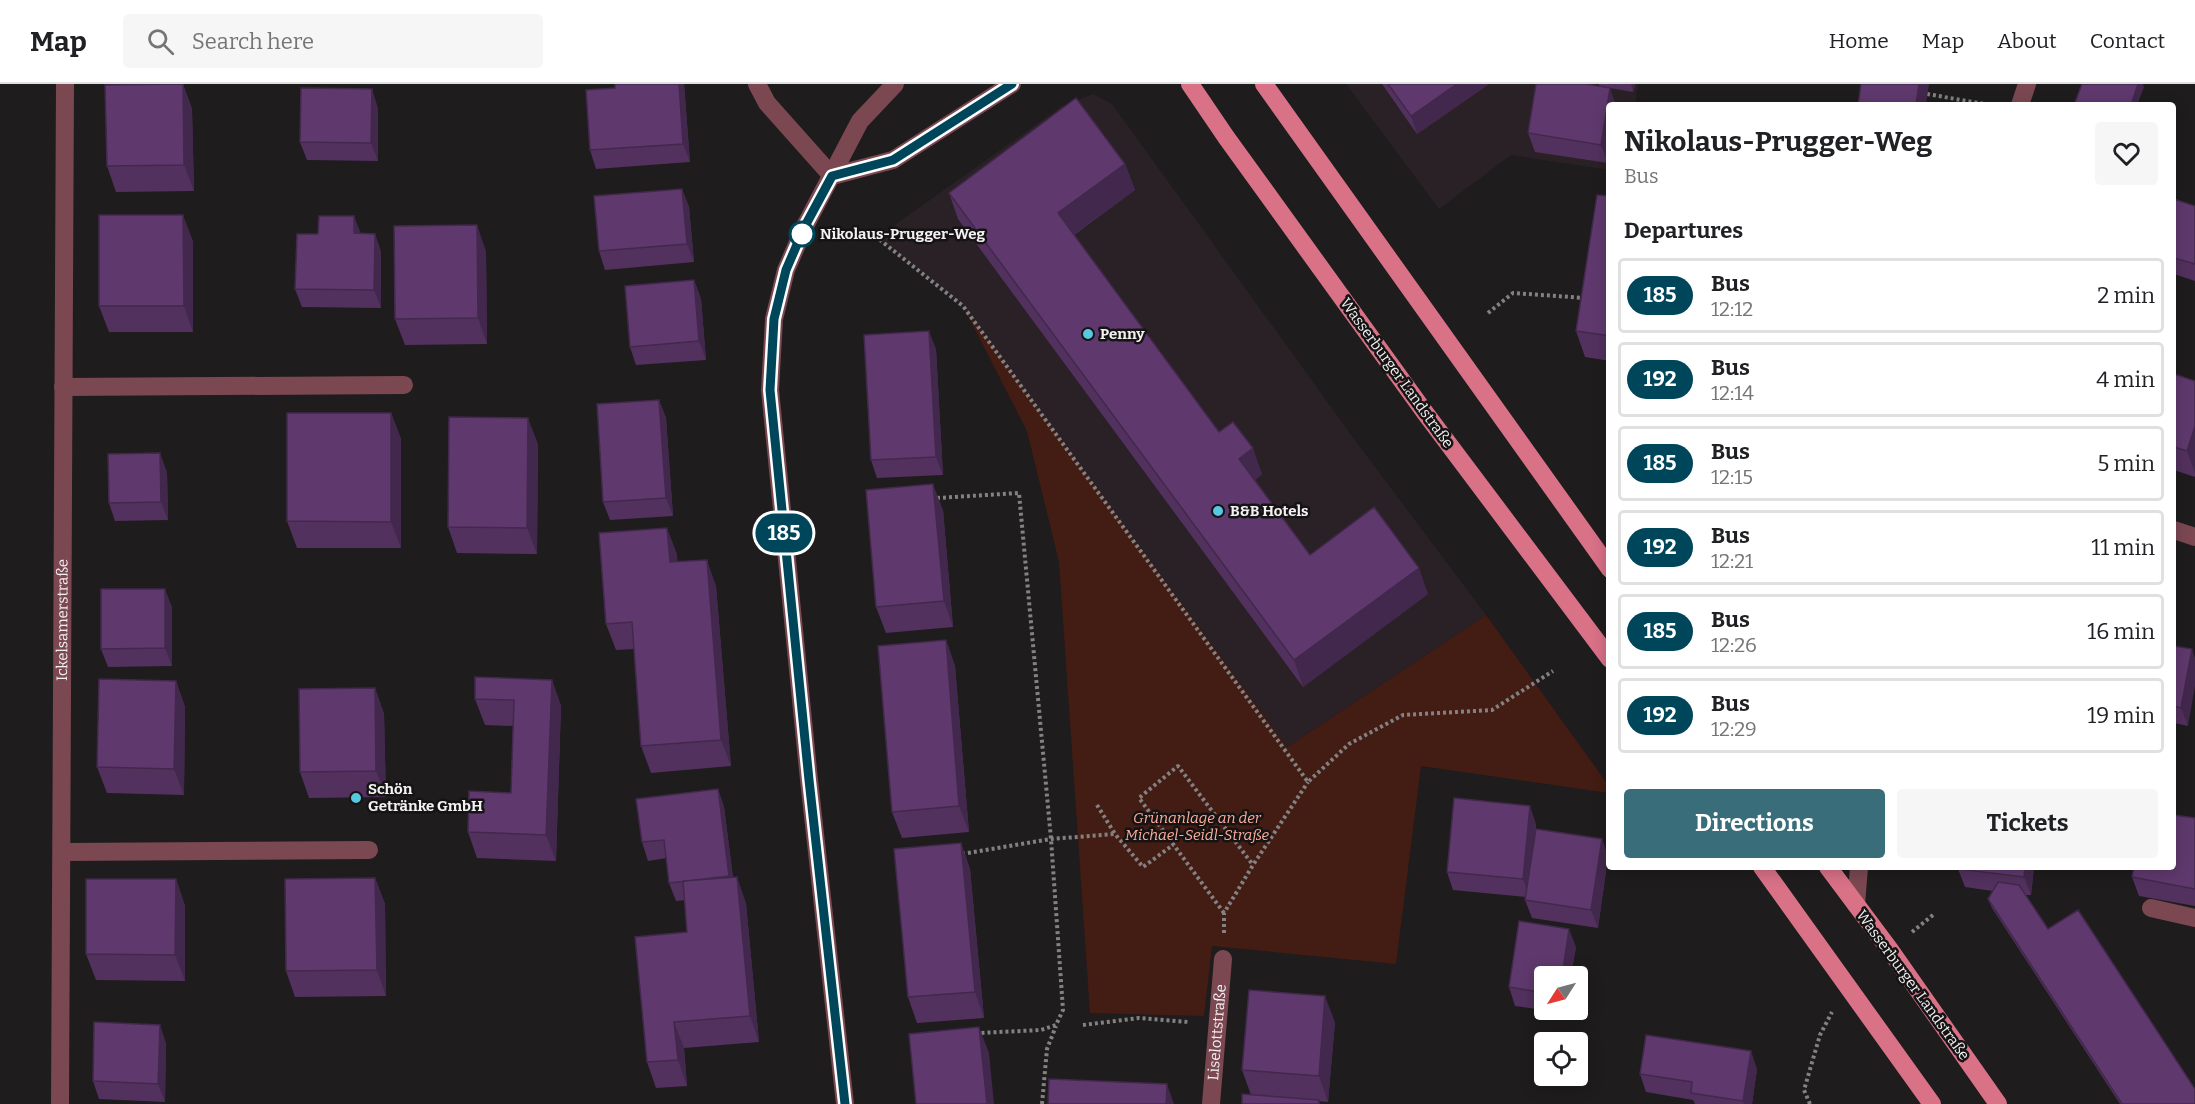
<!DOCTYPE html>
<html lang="en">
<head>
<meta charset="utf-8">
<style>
  :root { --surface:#fff; --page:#f6f6f6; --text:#202124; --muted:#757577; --line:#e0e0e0; --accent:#386d79 }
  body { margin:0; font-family:Bitter,serif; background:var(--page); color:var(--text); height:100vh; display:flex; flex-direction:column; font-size:22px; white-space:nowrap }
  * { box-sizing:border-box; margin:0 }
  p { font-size:20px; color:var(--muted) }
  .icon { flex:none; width:33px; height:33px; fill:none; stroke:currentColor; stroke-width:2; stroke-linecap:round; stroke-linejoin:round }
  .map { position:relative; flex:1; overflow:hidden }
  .details { position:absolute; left:1606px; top:18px; width:570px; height:768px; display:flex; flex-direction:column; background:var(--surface); border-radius:6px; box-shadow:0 3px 15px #0003 }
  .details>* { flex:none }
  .badge { padding:0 12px; border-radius:20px; font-size:21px; line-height:39px }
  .needle { width:39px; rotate:234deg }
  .buttons { position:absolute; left:1534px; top:882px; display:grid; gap:12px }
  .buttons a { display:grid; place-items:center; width:54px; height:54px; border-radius:6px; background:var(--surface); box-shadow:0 3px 15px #0003; font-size:30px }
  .map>.badge { position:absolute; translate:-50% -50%; box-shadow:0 0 0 3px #fff }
  h2 { padding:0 18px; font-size:22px; line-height:54px }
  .round { display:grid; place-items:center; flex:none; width:63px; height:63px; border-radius:6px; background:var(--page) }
  .head { display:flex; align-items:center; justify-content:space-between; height:102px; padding:0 18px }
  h1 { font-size:28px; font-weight:700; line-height:45px }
  .action { display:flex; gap:12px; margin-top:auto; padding:12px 18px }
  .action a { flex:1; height:69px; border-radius:6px; background:var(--accent); color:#fff; font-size:24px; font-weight:700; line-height:69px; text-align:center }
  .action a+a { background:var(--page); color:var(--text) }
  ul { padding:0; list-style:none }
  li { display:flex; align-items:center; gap:18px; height:75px; margin:0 12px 9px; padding:0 6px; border:3px solid var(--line); border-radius:6px }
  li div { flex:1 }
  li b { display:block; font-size:22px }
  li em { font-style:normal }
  li .badge { min-width:66px; font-weight:700; text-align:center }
  header { display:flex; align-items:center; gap:36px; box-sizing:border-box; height:84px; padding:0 30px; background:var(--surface); border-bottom:2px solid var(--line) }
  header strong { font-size:28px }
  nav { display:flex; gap:33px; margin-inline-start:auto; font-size:21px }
  .search { width:420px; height:54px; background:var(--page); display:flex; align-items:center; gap:15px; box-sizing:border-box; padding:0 21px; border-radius:6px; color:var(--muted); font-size:22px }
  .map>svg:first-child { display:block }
  .built { fill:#292126 }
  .green { fill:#431c13 }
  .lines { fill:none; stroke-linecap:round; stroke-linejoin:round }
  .path { stroke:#838182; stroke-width:4; stroke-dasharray:3 3; stroke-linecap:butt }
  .minor { stroke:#7b4852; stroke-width:18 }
  .major { stroke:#d97187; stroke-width:18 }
  .wall { fill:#52315e }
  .shaded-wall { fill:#42284c }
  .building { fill:#5f396d; stroke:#42284c; stroke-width:1.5 }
  .line-casing { stroke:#fff; stroke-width:14 }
  .line { stroke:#00465a; stroke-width:9 }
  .stop-dot { fill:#fff; stroke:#00465a; stroke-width:3 }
  .poi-dot { fill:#56c9e1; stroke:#151314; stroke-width:2 }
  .labels { text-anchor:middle; stroke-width:5; stroke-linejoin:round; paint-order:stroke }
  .stop-label { font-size:15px; font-weight:bold; fill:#f3f1f2; stroke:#151314; text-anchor:start }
  .poi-label { font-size:15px; font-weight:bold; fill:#f3f1f2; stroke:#151314; text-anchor:start }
  .street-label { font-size:15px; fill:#f3f1f2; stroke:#151314 }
  .park-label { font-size:15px; font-style:italic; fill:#fead9a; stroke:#151314 }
</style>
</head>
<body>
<header>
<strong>Map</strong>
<div class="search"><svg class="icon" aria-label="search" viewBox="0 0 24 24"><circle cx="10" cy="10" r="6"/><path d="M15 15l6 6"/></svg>Search here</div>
<nav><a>Home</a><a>Map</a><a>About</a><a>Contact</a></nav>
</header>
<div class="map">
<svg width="2195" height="1020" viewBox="0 0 2195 1020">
  <rect width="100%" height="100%" fill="#1e1c1d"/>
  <path class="built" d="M1346,0H1638L1635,21H1610L1609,86L1511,71L1439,125Z
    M1093,10L1112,20L1357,359L1486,531L1287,663L963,222L878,153L1062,22Z"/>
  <path class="green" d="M963,222L1287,663L1486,531L1609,702V709L1421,682L1396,880L1212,862L1204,932L1090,929L1059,478L1027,347Z"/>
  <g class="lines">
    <path class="path" d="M1927,10L1990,21
      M870,148L963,222L1308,698L1349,660L1403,631L1492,626L1553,587
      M1488,229L1513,209L1585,214
      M937,414L1019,409L1051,755L1063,926L1056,941L1041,946L979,949
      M1097,721L1115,750L1143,783L1173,761
      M962,770L1051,755L1115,750
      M1224,829L1139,714L1178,682L1253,781
      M1912,848L1933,831
      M1224,849V829L1253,781L1308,698
      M1083,941L1139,934L1189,938
      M1042,1020L1047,965L1056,942
      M1810,1020L1804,1006L1820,951L1832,928"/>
    <g class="minor">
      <path d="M757,0L767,19L832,92"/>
      <path d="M2020,21L2027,0"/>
      <path d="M832,92L893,76L1012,0"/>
      <path d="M63,303L404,301"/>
      <path d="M2174,446L2195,453"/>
      <path d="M63,768L369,766"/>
      <path d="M1856,821L1859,783"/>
      <path d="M2151,824L2195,834"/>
      <path id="s1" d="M60,1020L65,0"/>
      <path d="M845,1020L809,696L770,306L774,235L786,186L805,142L860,37L895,0"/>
      <path id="s2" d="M1211,1020L1223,875"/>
    </g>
    <path class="major" d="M1190,0L1226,53L1426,330L1610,575
      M1264,0L1610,485
      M1762,783L1932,1020
      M1828,783L1890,866L1998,1020"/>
  </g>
  <path class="wall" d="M183,0L192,25L194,107L116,108L107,82Z
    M615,0H684L690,78L596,85L590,66L615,4Z
    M1382,0H1489L1417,50Z
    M1599,0H1635L1633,8L1610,4V70L1608,79L1535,68L1528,49L1599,2Z
    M378,24V77L307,76L300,58Z
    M1125,80L1135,106L1074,151L1219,348L1262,390L1255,396L1310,471L1428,510L1303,603L958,135L949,109Z
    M682,105L689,123L694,178L605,186L599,167Z
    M1610,112V277L1585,273L1576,247Z
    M2174,115L2195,122V197L2174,190Z
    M361,149L375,150L381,168V224L302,223L295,205L318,150Z
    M193,157V248H109L99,222Z
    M486,167L487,260L405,261L395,235Z
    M694,196L701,215L706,276L636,281L630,263Z
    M936,265L943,391L877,394L871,376Z
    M2174,290L2195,297V393L2174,386Z
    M659,316L666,334L673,432L610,436L603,418Z
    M391,329L401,355V464H297L287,437Z
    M538,360L537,470L457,469L448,443Z
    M167,388L168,436L115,437L109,419Z
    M943,426L953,543L886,549L876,523Z
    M677,470V478L716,502L731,682L651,689L641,662L634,565L616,566L606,540Z
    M172,523V582L108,583L101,565Z
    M946,556L955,582L969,748L902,754L892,728Z
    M2174,562L2188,642L2174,639Z
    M552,596L561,622L556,777L477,774L468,748L511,709L513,642L485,641L475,615Z
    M176,597L185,623L184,711L107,709L97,683Z
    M375,604L384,630L386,713L309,714L300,688Z
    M718,705L724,723L733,793L746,819L759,958L684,964L687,1002L656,1004L647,978L687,848L685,816L676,817L669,799L667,774L648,777L642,758Z
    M2195,734V822L2139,812L2132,793Z
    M1536,740V745L1602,755L1608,773L1598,844L1532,834L1525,816L1526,813L1453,806L1447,788Z
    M961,759L970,785L984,934L917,939L908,913Z
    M1959,783H2034L2031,811H2025L2048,845L2195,1020H2120L1992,824L1988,815L1993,807L1965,803L1958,785Z
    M375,794L385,820L386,912L295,913L286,887Z
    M176,795L185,822V897L96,896L86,870Z
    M1576,863L1571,892H1545V926H1566V929L1515,922L1509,903Z
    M1335,938L1328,1018L1251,1011L1242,986Z
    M166,959L165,1018L99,1015L93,997Z
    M1757,985L1752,1020H1695L1693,1016L1646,1008L1640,990Z"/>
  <path class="shaded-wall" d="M183,0L192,25L194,107L184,81Z
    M679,0H684L690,78L683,60Z
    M1457,0H1489L1417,50L1411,32Z
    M1631,0H1635L1633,8Z
    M1919,0H1929L1926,21H1916Z
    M2138,0H2143L2144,3L2137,21H2131Z
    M1610,4L1616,21H1610V70L1608,79L1601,61Z
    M372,5L378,24V77L371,59Z
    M1125,80L1135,106L1067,155L1058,129Z
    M682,105L689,123L694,178L687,160Z
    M183,131L193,157V248L184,222Z
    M354,132L361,150L354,149Z
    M477,141L486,167L487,260L478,234Z
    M375,150L381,168V224L374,206Z
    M694,196L701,215L706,276L699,257Z
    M929,247L936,265L943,391L936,373Z
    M659,316L666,334L673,432L666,414Z
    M391,329L401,355V464L391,438Z
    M528,334L538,360L537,470L527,444Z
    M2195,342V389L2187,367Z
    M1253,364L1262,390L1249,401L1239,375Z
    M160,369L167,388L168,436L161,418Z
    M933,400L943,426L953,543L944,517Z
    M667,444L677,470L679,504L670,478Z
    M707,476L716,502L731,682L721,656Z
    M1419,484L1428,510L1303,603L1294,576Z
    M165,505L172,523V582L165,564Z
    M946,556L955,582L969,748L959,722Z
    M2192,565L2195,574V602L2188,642L2181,624Z
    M552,596L561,622L556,777L546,751Z
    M176,597L185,623L184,711L174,685Z
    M375,604L384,630L386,713L376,687Z
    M718,705L724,723L735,810L729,792Z
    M1530,722L1536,740L1529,813L1523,795Z
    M1602,755L1608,773L1598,844L1591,826Z
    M961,759L970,785L984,934L975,908Z
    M2025,783H2034L2031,811L2024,793Z
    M737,793L746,819L759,958L750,932Z
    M375,794L385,820L386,912L377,886Z
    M176,795L185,822V897L175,871Z
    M1569,845L1576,863L1571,892H1562Z
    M1325,912L1335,938L1328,1018L1319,992Z
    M674,938L684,964L687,1002L678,976Z
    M160,941L166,959L165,1018L158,1000Z
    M979,943L989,969L994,1020H987Z
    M1751,967L1757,985L1752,1020H1744L1743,1017Z
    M1167,1000L1174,1020H1166Z"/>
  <path class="building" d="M183,0L184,81L107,82L105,1Z
    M615,0H679L683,60L590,66L586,6L615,4Z
    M1388,0H1457L1411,32Z
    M1536,0H1587L1610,4L1601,61L1528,49Z
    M1861,0H1919L1916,21H1858Z
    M2082,0H2138L2131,21H2074Z
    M301,4L372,5L371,59L300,58Z
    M1076,14L1125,80L1058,129L1219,348L1233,338L1253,364L1239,375L1310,471L1374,423L1419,484L1294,576L949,109Z
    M682,105L687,160L599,167L594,112Z
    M1597,111L1610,112V252L1576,247Z
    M2174,115L2195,122V180L2174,174Z
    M99,131H183L184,222H99Z
    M319,132H354V149L375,150L374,206L295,205L297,150H318Z
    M477,141L478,234L395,235L394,142Z
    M694,196L699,257L630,263L625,202Z
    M929,247L936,373L871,376L864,251Z
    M2174,290L2195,297V342L2187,367L2174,363Z
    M659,316L666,414L603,418L597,320Z
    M287,329H391V438L287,437Z
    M449,333L528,334L527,444L448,443Z
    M160,369L161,418L109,419L108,370Z
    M933,400L944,517L876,523L866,406Z
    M667,444L670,478L707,476L721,656L641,662L632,538L606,540L599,449Z
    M101,505H165V564L101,565Z
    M946,556L959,722L892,728L878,562Z
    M2174,562L2192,565L2181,624L2174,622Z
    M475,593L552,596L546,751L468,748L469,707L511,709L514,616L475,615Z
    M99,595L176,597L174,685L97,683Z
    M375,604L376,687L300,688L299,605Z
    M718,705L729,792L669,799L664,756L642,758L636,715Z
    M1454,714L1530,722L1523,795L1447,788Z
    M2174,731L2195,734V805L2132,793L2134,783H2174Z
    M1536,745L1602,755L1591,826L1525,816Z
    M961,759L975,908L908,913L894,765Z
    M1959,783H2025L2024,793L1958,785Z
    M737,793L750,932L674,938L678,976L647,978L635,853L687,848L683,797Z
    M375,794L377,886L286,887L285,795Z
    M86,795H176L175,871L86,870Z
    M1998,798L2019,801L2048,845L2078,826L2195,1005V1020H2122L1988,815Z
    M1519,837L1569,845L1562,892H1545V909L1509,903Z
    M1249,906L1325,912L1319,992L1242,986Z
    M94,938L160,941L158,1000L93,997Z
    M979,943L987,1020H916L909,950Z
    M1646,951L1751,967L1743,1017L1691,1009L1692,998L1640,990Z
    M1049,995L1167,1000L1166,1020H1048Z
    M1242,1010L1319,1016V1020H1242Z"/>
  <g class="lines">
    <defs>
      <path id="line" d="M845,1020L809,696L770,306L774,235L786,186L805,142L832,92L893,76L1012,0"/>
    </defs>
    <use href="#line" class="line-casing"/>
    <use href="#line" class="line"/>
  </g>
  <circle class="stop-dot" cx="802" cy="150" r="12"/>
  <g class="poi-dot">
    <circle cx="1088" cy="250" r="6"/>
    <circle cx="1218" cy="427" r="6"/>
    <circle cx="356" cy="714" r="6"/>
  </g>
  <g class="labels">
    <g class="stop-label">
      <text x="820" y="155">Nikolaus-Prugger-Weg</text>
    </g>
    <g class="poi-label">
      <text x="1100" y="255">Penny</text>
      <text x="1230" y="432">B&amp;B Hotels</text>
      <text x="368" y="710">Schön<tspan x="368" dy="17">Getränke GmbH</tspan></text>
    </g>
    <g class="street-label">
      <text transform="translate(1397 289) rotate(54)" y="5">Wasserburger Landstraße</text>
      <text dy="5" stroke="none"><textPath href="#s1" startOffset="484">Ickelsamerstraße</textPath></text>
      <text transform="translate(1913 901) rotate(54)" y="5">Wasserburger Landstraße</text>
      <text dy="5" stroke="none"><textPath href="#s2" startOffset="72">Liselottstraße</textPath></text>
    </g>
    <g class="park-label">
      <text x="1197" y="739">Grünanlage an der<tspan x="1197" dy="17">Michael-Seidl-Straße</tspan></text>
    </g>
  </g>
</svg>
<div class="buttons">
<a><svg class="needle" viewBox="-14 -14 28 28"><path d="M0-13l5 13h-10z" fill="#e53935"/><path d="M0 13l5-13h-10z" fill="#757577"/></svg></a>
<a><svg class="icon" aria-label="locate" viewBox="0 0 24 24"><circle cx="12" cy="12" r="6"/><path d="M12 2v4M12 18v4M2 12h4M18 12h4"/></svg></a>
</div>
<b class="badge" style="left:784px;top:449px;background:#00465a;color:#fff">185</b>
<section class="details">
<div class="head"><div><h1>Nikolaus-Prugger-Weg</h1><p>Bus</p></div><a class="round"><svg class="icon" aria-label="heart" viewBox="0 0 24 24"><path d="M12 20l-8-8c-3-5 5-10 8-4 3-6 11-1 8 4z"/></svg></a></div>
<h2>Departures</h2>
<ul>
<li><span class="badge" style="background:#00465a;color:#fff">185</span><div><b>Bus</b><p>12:12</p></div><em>2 min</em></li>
<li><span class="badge" style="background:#00465a;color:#fff">192</span><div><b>Bus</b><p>12:14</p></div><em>4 min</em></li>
<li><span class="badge" style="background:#00465a;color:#fff">185</span><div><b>Bus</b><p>12:15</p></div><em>5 min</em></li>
<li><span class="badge" style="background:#00465a;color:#fff">192</span><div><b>Bus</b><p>12:21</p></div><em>11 min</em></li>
<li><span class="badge" style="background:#00465a;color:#fff">185</span><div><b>Bus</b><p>12:26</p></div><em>16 min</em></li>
<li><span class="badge" style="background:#00465a;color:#fff">192</span><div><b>Bus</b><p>12:29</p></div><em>19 min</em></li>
</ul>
<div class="action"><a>Directions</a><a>Tickets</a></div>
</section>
</div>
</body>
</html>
